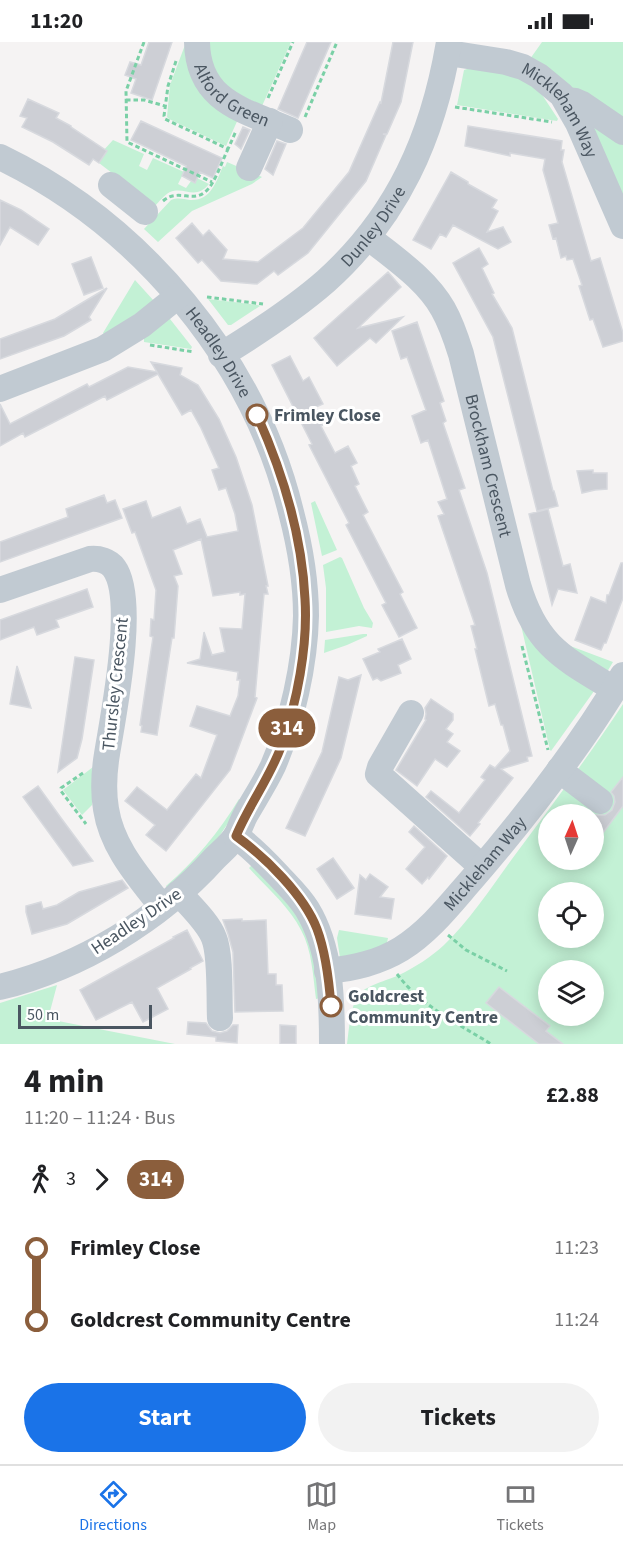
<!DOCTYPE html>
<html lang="en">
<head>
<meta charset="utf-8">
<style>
  :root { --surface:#fff; --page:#f2f2f2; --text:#202124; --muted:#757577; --line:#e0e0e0; --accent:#1a73e8 }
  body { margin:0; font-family:"Source Sans 3",sans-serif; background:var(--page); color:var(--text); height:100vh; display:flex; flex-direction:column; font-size:22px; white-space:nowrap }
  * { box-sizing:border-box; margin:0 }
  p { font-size:20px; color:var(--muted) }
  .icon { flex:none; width:33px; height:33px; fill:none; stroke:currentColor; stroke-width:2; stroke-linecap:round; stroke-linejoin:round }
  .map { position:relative; height:1002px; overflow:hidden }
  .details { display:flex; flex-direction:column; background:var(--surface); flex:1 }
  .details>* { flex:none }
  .badge { padding:0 12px; border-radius:20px; font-size:21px; line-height:39px }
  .needle { width:39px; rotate:3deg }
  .buttons { position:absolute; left:538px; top:762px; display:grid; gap:12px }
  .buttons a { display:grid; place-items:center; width:66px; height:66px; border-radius:50%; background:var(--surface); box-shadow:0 3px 15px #0003; font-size:30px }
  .scale { position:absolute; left:18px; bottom:15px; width:134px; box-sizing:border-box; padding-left:6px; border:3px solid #4a5661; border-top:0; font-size:16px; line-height:21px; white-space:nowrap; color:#4a5661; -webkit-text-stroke:4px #fff; paint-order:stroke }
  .map>.badge { position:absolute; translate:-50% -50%; box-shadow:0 0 0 3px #fff }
  .legs { display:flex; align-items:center; gap:9px; height:66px; padding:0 24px; font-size:20px }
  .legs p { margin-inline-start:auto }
  .head { display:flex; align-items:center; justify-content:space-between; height:102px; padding:0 24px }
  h1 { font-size:33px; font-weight:700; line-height:45px }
  .button { display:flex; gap:12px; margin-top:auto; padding:12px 24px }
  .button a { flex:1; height:69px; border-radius:36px; background:var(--accent); color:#fff; font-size:24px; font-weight:700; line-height:69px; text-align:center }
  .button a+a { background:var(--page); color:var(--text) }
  ul { padding:0 24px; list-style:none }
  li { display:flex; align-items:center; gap:21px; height:72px; font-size:22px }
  li i { display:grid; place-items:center; width:9px; height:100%; margin:0 8px; background:currentColor }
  li i::after { content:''; width:15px; height:15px; margin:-8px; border:4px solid; border-radius:50%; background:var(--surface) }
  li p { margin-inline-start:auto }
  li:first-child i { background:linear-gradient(#0000 50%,currentColor 0) }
  li:last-child i { background:linear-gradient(currentColor 50%,#0000 0) }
  .status { display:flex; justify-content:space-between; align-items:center; height:42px; padding:0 30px; background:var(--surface); direction:ltr }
  .status svg { height:16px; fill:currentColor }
  .menu { display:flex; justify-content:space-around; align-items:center; height:84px; border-top:2px solid var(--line); background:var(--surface); font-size:16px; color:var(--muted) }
  .menu a { display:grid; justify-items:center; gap:3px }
  .menu .selected { color:var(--accent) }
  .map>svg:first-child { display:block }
  .green { fill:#c3f1d5; fill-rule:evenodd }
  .building { fill:#cdcfd5; stroke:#d7d9de; stroke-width:1.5 }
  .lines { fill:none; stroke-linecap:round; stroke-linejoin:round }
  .path { stroke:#7ad0a6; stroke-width:3; stroke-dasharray:4.5 3; stroke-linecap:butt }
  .minor { stroke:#c1cad2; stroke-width:26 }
  .line-1-casing { stroke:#fff; stroke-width:14 }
  .line-1 { stroke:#8b5e3c; stroke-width:9 }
  .stop-1-dot { fill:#fff; stroke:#8b5e3c; stroke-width:3 }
  .labels { text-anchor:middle; stroke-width:6; stroke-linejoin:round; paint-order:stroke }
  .street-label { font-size:18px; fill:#4a5661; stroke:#fff }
  .stop-label { font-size:18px; font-weight:bold; fill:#4a5661; stroke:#fff; text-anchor:start }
</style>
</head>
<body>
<div class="status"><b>11:20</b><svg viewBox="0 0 49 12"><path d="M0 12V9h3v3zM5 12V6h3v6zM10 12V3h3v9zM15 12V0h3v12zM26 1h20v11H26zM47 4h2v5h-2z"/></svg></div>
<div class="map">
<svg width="623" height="1002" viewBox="0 0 623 1002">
  <rect width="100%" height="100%" fill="#f5f3f3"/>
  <path class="green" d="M206,0H291L262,64L218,42Z
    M542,0H623V167L530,17Z
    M185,3L239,75L226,104L169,77L167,75L170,43Z
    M470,26L510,32L537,45L558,77L557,79L457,63L464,28Z
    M113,98L144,112L139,124L147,128L153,116L184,130L178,142L186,146L191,139L195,140L197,136L209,142C195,159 185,144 170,150C164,153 159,160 155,164L99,121L102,110Z
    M227,120L262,135L252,142L192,169L158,200L144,187L171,158C178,155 183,157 190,158C211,159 216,140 223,124L225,125Z
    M135,238L154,259L105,294L103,291Z
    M208,257L258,263L260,264L231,283H228Z
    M168,277H170L192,305L191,307L144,300V296Z
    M315,459L337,508L322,514L311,461Z
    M340,515L342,516L364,566L373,581L372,586L359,584L326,590V546L323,523Z
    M520,579L597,645L551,709L550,708Z
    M363,592H367V594L347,603L324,611L325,598Z
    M557,599L613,620L607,630Z
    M623,662V1002H347C349,987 350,967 358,953C365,944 388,938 399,933C414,926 431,915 444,903C469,879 491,846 512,817C550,766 588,715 623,662ZM549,772H594V818H549ZM549,850H594V896H549ZM549,928H594V974H549Z
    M93,725L92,763L82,773L63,748Z
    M239,757L243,759L214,802L167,847L166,844C195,819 219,790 239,757Z
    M252,823L295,870L311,900L320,956L316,957C313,934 312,908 301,888C289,864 266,845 249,826Z
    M339,888L388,896L386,905L340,916L337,896Z
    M57,943L48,977L175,1002H0V961Z"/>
  <path class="building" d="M149,0H172L152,58L131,51L136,37L125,33L130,20L141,23Z
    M307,0H331L298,76L278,67Z
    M393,0H413L401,60L387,92H383L386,93L366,139L308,211L278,233L274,229L257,242L221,239L202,218L198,221L176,196L192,181L203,194L209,188L227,208L223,217L258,220L303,186L349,130L380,60L381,61Z
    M28,57L59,71L56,76L71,84V85L107,109L99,121L93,117L89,123L53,100L22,85L27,76L20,74Z
    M141,79L222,116L213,136L200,130L195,141L182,134L186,124L131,98Z
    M468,84L562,99L561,108H564L562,120L591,219L600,216L623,291V299L603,305L593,277L590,278L579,244L582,243L573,217L567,218L566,214L561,216L556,196L553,197L549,183L558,181L543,128L545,117L510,111V114L465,104Z
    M243,85L250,88L241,107L235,102Z
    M277,99L286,102L273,133L265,127Z
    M451,130L468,140V142L497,158L492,166L498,169L487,190L503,185L511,200L498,207L453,183L446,195L440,192L431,207L413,198Z
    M0,158L21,168L49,187L38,203L10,185L0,203Z
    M479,206L488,222L482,226L494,251L492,252L512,286L553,449H554L558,464L537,469L493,295L453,221Z
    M91,215L103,246L84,253L72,222Z
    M388,230L401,245L358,286L403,275L376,301L370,296L337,324L314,296Z
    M107,246L89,275L91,278L64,294L0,317V297L55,277Z
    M417,280L444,359L440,361L446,379L443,381L465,446L459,448L487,531L532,714L527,715L528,719L501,727L513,736L478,781L480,782L470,794L426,755L431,749L459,771L485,738L481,735L490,723L495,726L510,709L503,683H501L495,662L489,664L475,607H477L471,584L475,583L438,474L444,472L438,460L447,457L428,398L421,401L412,374L426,368L407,315L401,317L392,289Z
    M290,314L303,339L309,335L323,362L316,365L325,382L321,384L335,411L348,404L357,421L351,424L359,442L355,444L368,470L363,473L403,550L400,552L417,586L399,595L382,563L386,561L346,483L349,481L309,403L312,402L272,323Z
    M151,320L182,326L180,333L198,343L219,377L236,415L252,463L268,544H266L268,552H264L255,655L257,656L230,728L166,809L146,793L155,783L125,759L137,745L167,768L196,732L201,736L217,693L190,684L197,664L230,674L238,654L240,638H237L238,630L187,621L200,617L204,590L212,613L225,610L220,586L242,587L245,552L240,553V550L213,554L201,497L173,508L182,532L174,534L178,544L174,596H172L157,693L141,690L142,684L140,683L153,595L150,594L151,577L154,578L156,548L135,490L132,491L123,467L146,459L152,476L180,465L187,482L200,477L207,495L238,489L235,472L226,446L219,448L212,428L219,426L201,386L191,368L182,373L158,332L107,358L105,354L25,395L23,391L0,404V362L10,382L87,342L89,345L128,325L157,330Z
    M593,428V431H607V447L595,448L582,451L577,429Z
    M104,453L107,461L115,458L122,476L0,520V500L68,475L66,467Z
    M548,467L563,524L570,522L577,551L558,547L552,563L529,472Z
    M621,521H623V556L606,601H604L601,608L575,598L591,555L606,561L607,553H609Z
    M87,547L93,565L56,578L59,585L37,593L34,585L0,598V578Z
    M402,597L411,617L398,623L401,631L381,639L377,636L373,638L363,617L380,610L378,607Z
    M75,615L94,618L82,697L77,716L58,730Z
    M17,624L31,666L10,662Z
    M361,633L341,716L305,794L286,786L322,710L339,635L348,638Z
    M431,657L453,672V678L446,687L453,692L447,700L460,709L447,725L435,717L417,744L396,728L426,678L425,677L426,672L425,666Z
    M623,735V764L594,803V773H605L612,768L615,760L614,754L611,750Z
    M38,744L61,776L93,819L73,824L23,755Z
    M414,784L447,814L429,837L428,835L422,842L406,827L425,805L409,790Z
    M333,816L354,846L337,857L317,827Z
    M370,832L388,845L380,855L394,857L391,877L355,872L360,833L366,838Z
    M122,838L128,846L67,882L32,892L26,870V864L41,860L43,867L57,863L79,850Z
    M242,877V879L266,878L268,932H276V943H282L283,969L235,970L233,910L228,892L223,878Z
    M187,888L203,919L190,926L191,927L157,946L168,967L143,980L132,960L96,978L80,948L174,896L173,895Z
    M499,945L550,984L546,989L563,1002H539L486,961Z
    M188,980L206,981L212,989L220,991L227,989L233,983H238L237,1001L216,999V995L187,992Z
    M280,983L296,984V1002H280Z"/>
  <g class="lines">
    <path class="path" d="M144,0L126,49L127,100L212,140
      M176,19L168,44L164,74L165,77L228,107L236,89
      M268,56L293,0
      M126,58H144L165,64
      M455,65L552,80
      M305,75L337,0
      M163,159C178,146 192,161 205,150C215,142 222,119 228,107
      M207,255L263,262
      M150,303L194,310
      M522,604L548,708
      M83,731L61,746V749L86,782
      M448,893L466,908L507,929
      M397,932C421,964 457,981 491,1002"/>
    <g class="minor">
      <path id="s1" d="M197,0C198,60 244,68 290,88"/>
      <path id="s2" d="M448,11L506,20L523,25L539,34L562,53L578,81L623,184"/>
      <path d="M566,58L575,59L582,62L623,90"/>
      <path id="s3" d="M0,115C141,183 254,318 291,470C300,504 306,539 306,574C305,622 292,680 273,724C265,741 255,756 246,772C242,779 240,786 237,792C232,801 222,809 215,816C159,878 81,925 0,945"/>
      <path d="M249,126L270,79"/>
      <path d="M111,143L145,170"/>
      <path id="s4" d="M368,195C395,217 426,237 443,267C451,281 456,296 461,312L518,543C536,604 563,616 614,647"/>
      <path id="s5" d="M221,313C257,291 294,267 326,239C398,174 433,95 449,0"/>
      <path d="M0,347L103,307L142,283L178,254"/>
      <path d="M0,548L90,517C99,516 109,519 114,526C137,557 113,674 107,712C104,730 103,749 106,767C112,806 139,835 162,865"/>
      <path d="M411,671L380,725L378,732L482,825"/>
      <path d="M559,728L600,759"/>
      <path d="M236,794C251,805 264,818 277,832C287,843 299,854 307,867C331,906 332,958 332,1002"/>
      <path d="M179,851C190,864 208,880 214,896C221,913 219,956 220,976"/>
      <path id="s6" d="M327,929C354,926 378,921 401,907C430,889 451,861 473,836C528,772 580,705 623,633"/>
    </g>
  </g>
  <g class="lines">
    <defs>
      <path id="line-1" d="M257,373C283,431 302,494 305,557C308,604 297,661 281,705C269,737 249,763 236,794C265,815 304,853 317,887C326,911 329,938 331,964"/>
    </defs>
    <use href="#line-1" class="line-1-casing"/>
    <use href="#line-1" class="line-1"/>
  </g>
  <g class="stop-1-dot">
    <circle cx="257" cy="373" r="10"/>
    <circle cx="331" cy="964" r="10"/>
  </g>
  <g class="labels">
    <g class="street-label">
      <text dy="6" stroke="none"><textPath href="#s1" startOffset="69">Alford Green</textPath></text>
      <text dy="6" stroke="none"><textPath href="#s2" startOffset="135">Mickleham Way</textPath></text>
      <text dy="6" stroke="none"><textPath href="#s5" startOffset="201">Dunley Drive</textPath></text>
      <text dy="6" stroke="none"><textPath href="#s3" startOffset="297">Headley Drive</textPath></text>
      <text dy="6" stroke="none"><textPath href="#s4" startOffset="268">Brockham Crescent</textPath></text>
      <text transform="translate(115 642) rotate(-84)" y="6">Thursley Crescent</text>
      <text dy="6" stroke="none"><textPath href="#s6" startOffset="198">Mickleham Way</textPath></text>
      <text transform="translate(136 879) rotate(-34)" y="6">Headley Drive</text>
    </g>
    <g class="stop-label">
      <text x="274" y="379">Frimley Close</text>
      <text x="348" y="960">Goldcrest<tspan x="348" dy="21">Community Centre</tspan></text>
    </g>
  </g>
</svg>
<div class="buttons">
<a><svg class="needle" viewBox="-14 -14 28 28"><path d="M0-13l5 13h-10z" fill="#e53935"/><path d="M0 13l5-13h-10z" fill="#757577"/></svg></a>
<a><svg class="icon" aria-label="locate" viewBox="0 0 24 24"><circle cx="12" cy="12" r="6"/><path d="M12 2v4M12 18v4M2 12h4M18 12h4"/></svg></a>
<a><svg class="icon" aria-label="layers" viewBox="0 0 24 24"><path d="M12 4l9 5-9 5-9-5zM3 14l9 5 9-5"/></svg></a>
</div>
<div class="scale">50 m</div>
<b class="badge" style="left:287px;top:686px;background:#8b5e3c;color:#fff">314</b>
</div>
<section class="details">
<div class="head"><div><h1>4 min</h1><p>11:20 – 11:24 · Bus</p></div><b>£2.88</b></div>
<div class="legs"><svg class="icon" aria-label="walk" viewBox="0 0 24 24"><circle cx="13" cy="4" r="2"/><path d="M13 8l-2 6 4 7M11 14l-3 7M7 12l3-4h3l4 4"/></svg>3<svg class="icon" aria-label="forward" viewBox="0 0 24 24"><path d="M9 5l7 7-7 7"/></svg><b class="badge" style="background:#8b5e3c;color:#fff">314</b></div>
<ul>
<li><i style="color:#8b5e3c"></i><b>Frimley Close</b><p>11:23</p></li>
<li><i style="color:#8b5e3c"></i><b>Goldcrest Community Centre</b><p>11:24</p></li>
</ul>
<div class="button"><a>Start</a><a>Tickets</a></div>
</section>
<nav class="menu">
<a class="selected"><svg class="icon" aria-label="directions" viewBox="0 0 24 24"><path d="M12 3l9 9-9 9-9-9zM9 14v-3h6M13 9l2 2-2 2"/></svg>Directions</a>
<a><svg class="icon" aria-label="map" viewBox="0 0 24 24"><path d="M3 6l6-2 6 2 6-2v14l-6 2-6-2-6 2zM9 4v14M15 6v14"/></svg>Map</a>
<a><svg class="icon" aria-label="tickets" viewBox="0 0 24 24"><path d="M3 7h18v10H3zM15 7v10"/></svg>Tickets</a>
</nav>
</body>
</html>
